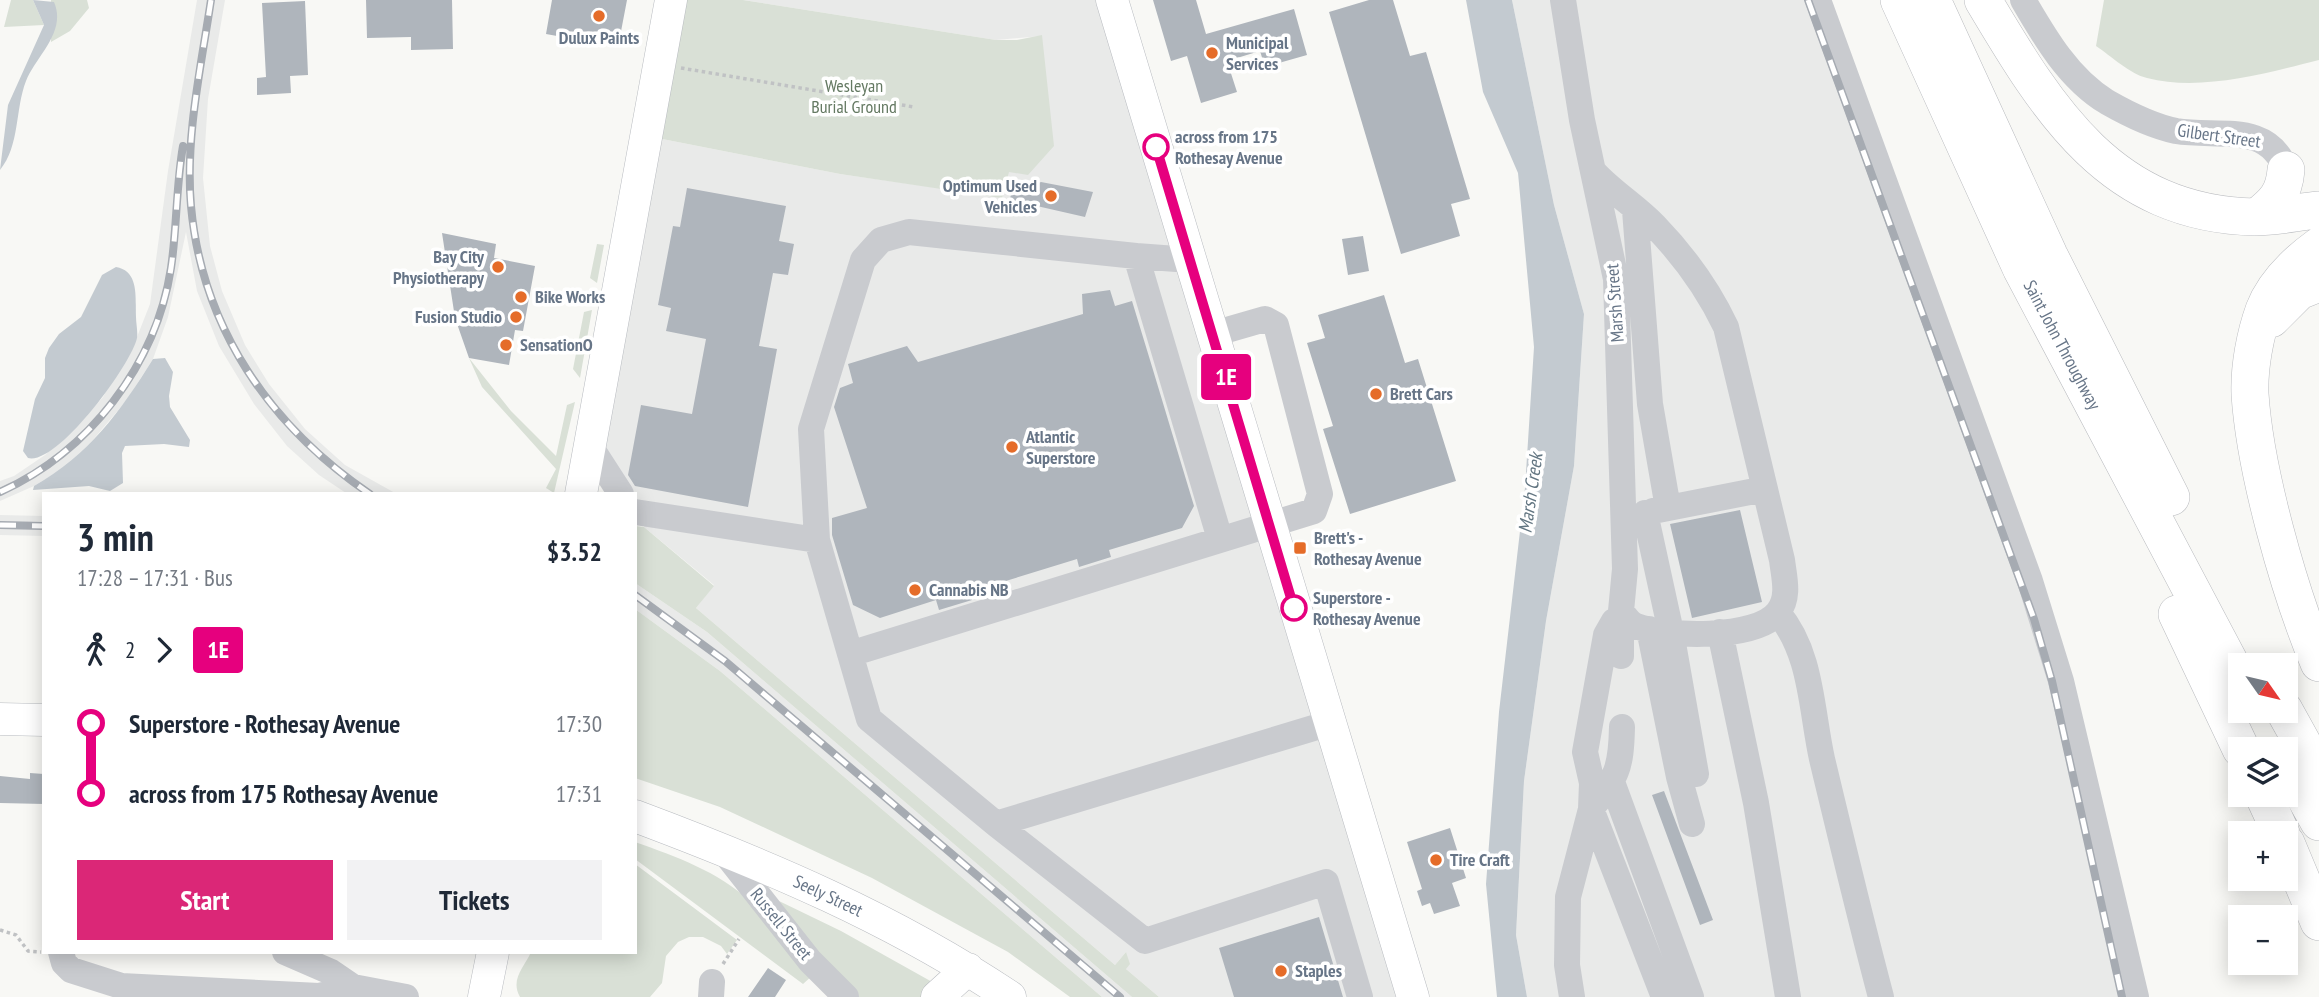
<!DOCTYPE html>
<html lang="en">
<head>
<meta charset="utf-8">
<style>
  :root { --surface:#fff; --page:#f2f2f3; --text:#1f2937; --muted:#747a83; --accent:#db2777 }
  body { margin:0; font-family:"PT Sans Narrow",sans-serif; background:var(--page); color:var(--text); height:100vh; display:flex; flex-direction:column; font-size:26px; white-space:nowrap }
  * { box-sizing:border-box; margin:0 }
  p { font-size:23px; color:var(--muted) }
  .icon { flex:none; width:38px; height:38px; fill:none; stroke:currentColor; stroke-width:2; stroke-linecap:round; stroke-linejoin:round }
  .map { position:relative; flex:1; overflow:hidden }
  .drawer { position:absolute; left:42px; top:492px; width:595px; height:462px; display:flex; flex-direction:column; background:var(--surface); border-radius:0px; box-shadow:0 4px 18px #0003 }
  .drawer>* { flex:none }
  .badge { padding:0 14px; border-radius:5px; font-size:24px; line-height:46px }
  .needle { width:46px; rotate:124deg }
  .fabs { position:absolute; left:2228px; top:653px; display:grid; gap:14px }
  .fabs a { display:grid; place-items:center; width:70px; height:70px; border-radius:0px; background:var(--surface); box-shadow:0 4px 18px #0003; font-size:35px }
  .map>.badge { position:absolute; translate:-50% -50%; box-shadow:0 0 0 4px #fff }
  .legs { display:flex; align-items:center; gap:10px; height:77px; padding:0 35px; font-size:23px }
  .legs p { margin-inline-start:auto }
  .summary { display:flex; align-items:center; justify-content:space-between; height:119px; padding:0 35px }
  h1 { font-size:38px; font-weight:800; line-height:52px }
  .primary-button { display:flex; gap:14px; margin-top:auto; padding:14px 35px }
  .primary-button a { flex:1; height:80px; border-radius:0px; background:var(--accent); color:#fff; font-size:28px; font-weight:800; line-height:80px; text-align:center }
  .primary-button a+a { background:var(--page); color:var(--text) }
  ul { padding:0 35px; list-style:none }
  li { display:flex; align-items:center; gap:24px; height:70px; font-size:26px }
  li i { display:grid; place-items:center; width:10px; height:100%; margin:0 9px; background:currentColor }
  li i::after { content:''; width:18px; height:18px; margin:-9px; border:5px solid; border-radius:50%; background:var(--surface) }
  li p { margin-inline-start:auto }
  li:first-child i { background:linear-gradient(#0000 50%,currentColor 0) }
  li:last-child i { background:linear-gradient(currentColor 50%,#0000 0) }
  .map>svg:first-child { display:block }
  .built { fill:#e9eae9 }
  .green { fill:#d9e0d6 }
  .water { fill:#c3cad0 }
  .building { fill:#afb5bc }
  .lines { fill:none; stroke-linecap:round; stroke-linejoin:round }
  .major-casing { stroke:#b9bcc1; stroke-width:33 }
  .highway-casing { stroke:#b9bbbf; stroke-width:38 }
  .path { stroke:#c0c2c4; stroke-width:3.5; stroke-dasharray:3.5 3.5; stroke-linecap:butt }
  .minor { stroke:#c9cbcf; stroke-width:26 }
  .major { stroke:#fff; stroke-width:32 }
  .highway { stroke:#fff; stroke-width:37 }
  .rail-casing { stroke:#a6abb2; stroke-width:8 }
  .rail { stroke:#fff; stroke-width:5; stroke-dasharray:16; stroke-linecap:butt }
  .line-1-casing { stroke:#fff; stroke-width:16 }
  .line-1 { stroke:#e6007e; stroke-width:10 }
  .poi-dot { fill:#e56c29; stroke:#fff; stroke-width:2.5 }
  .stop-1-dot { fill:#fff; stroke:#e6007e; stroke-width:3.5 }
  .labels { text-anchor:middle; stroke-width:7; stroke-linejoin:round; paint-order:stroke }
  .poi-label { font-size:18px; font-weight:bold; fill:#677587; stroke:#fff; text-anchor:start }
  .park-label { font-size:18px; fill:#647962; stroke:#fff }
  .street-label { font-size:18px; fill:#677587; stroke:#fff }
  .stop-label { font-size:18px; font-weight:bold; fill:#677587; stroke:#fff; text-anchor:start }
  .water-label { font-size:19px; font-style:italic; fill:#637682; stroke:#fff }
</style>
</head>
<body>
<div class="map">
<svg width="2319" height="997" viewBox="0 0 2319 997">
  <rect width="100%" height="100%" fill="#f8f8f5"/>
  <path class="built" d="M197,0H225L208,99L203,178L210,246L222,291L245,345L269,384L305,429L345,465L395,493H346L319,475L287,446L254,404L219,346L197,291L186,232L168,317L153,359L126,401L75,461L34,486L0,501V481L14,476L45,455L83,420L103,397L137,337L150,304L168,171Z
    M743,0H1112L1413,997H1159L1126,969V952L1115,965L696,608L714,585L644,527L643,513L635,507V494L621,493L590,446L647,136L840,174L1002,197L1042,36L996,40Z
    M1512,0H1824L1921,258L2146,997H1527L1516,935L1524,781L1546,621L1574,466L1584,314L1554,205Z
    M0,515L44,516V536L0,535Z
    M635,583L707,632L1132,997H1102L720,671L635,609Z"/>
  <path class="green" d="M11,0H33L44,25L4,27Z
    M51,0H87L89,8L70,31L51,42Z
    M671,0H743L996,40H1017L1042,35L1054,146L1028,175L1009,172L1002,198L840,174L647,136Z
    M2104,0H2319V60C2267,73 2201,92 2147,78C2130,74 2111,56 2096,46Z
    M597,244L604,245L597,283L590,278Z
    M592,310L580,378L573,369L584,312Z
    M469,358L511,411L556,456L567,405L575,402L554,493L546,488L556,469L482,387Z
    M635,526L644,527L714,586L696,608L1115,965L1126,952L1130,964L1126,969L1159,997H1132L707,632L635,583Z
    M635,609L720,671L1102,997H1070L1008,952L872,878L720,807L635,778Z
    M635,842C677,857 717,871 750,901C773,922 793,951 813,975L803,984L635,859Z
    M635,864L737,940L727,954L721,946L703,937H689L678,942L666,956L662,983L650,997H520C510,979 524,968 531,952H635Z
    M779,901L841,931L934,983L923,997H857L829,969Z"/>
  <path class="water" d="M33,0L54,2C67,32 36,56 26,81C15,109 20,146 0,170L8,105L44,25Z
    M1466,0H1512L1554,205L1584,314L1574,466L1546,621L1524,781L1516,935L1527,997H1497L1486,884L1499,712L1525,488L1534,347L1518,173L1483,92Z
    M116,267C140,271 135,299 136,317C136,323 138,332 137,338C131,365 57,466 28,458L23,451L35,399L45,378V358L49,348L59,334L81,317L102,275Z
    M165,358L173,372L169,396L170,407L190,440L189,447L164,444L125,446L122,453L123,483L110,491L89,486L33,490L34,486C89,455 120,412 153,359Z"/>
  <path class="building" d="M366,0H452L453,49L411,50V37L367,38Z
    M552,0H627L618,47L546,34Z
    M1153,0H1196L1206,34L1294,9L1307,55L1265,67L1260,51L1227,61L1237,92L1201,103L1187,56L1171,61Z
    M1369,0H1393L1410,56L1426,52L1470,199L1451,204L1460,236L1401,254L1329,12Z
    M305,1L308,75L290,76L291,93L257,95V78L266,77L262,3Z
    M1013,180L1034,185L1041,182L1093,192L1085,217L1010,200Z
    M687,188L786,206L779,241L794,244L788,275L773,273L759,346L777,349L748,507L635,486L628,475L641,405L692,414L706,339L666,331L671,308L658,305L673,226L680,227Z
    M442,233L496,244L494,258L535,266L523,331L515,330L509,365L469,358L455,318Z
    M1363,236L1369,271L1348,275L1342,239Z
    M1110,290L1115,306L1132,301L1150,360L1194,506L1182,528L1109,550L1111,557L1079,567L1077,559L970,592L972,600L939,610L936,600L880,618L853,605L832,535V518L867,508L834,407L840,388L853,383L848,364L907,346L918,362L1083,314L1082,294Z
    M1384,295L1405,363L1418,359L1456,481L1350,514L1323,429L1333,426L1307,343L1325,338L1318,315Z
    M1740,510L1762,602L1692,618L1670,524Z
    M30,773L44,774V804L0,803V776L30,779Z
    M1664,791L1713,920L1700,925L1652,795Z
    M1450,828L1466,878L1452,883L1460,906L1434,914L1430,903L1422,906L1417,891L1422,889L1407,842Z
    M1319,917L1343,997H1234L1219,948Z
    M768,968L786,980L775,997H748Z"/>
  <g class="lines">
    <defs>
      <path id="major" d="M1112,0L1413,997
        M581,494L671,0
        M0,719L44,720
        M635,816C766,865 894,919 1010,997
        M484,997L493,952
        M937,997L968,969"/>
      <path id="highway" d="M1899,0L2021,268L2240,682
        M1932,0L2049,255L2171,497
        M1983,0C2049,111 2111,214 2255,217C2276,217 2298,212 2319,210
        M2257,217C2275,203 2284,194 2286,170
        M2319,246C2297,262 2274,284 2264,310C2255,335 2249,367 2250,394C2255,471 2289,591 2319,663
        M2271,319L2299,291L2319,283
        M2177,614L2241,749
        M2284,710L2319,773
        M2286,763L2319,822
        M2263,794L2281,833
        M2286,843L2319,922"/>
    </defs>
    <use href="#major" class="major-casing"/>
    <use href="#highway" class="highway-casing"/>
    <path class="path" d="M681,68L914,107
      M0,930L16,935L28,951L41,952
      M723,964L739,939"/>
    <path class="minor" d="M1563,0L1582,120L1616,279L1625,569L1621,611V656
      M1818,0L2030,581L2061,681L2136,997
      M2023,0C2045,38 2069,79 2107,102C2128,114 2152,126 2176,131C2218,138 2268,121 2286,170
      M1594,172C1612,192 1636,206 1655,226C1684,256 1708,289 1726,327L1782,560C1784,577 1790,597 1778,612C1757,640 1665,637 1636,626C1629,623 1625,616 1621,611
      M1635,210L1650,404L1668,508
      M1190,260L1136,256L1220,539
      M590,446L621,494
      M1653,511L1765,489
      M635,512L817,540
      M1645,513L1671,632L1696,774
      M1778,613C1812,653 1811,709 1822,759C1841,838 1860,918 1881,997
      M1649,629L1679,777L1692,824
      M1720,632L1756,803L1788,997
      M850,654L1314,511L1320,494L1276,325L1265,319L1213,334
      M1330,723L996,824L1145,941L1326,882L1360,997
      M1622,727C1621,770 1617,776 1591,809L1664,997
      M1612,782L1691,997
      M996,824L869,719L817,540L811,429L863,260L881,240L909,232L1136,256
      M721,848L810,961L846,997
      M61,952L64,963L71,970L121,986L319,996L353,987L406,997
      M285,952L331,972L353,987
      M711,997L712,982
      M1572,997L1567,965L1568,897L1591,809L1592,783L1585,752L1606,635L1614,621"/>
    <use href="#major" class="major"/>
    <use href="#highway" class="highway"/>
    <defs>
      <path id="rail" d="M211,0C201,67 185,138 191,206C202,328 270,426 370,494
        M1808,0L2034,619L2052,681L2122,997
        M0,492C89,452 156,365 171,268C177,228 176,186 183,146
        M0,525L44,526
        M635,595L725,661L1120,997"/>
    </defs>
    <use href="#rail" class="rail-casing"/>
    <use href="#rail" class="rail"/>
  </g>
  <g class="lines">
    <defs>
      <path id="line-1" d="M1156,147L1294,608"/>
    </defs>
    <use href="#line-1" class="line-1-casing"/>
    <use href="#line-1" class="line-1"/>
  </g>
  <g class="poi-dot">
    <circle cx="599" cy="16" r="7"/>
    <circle cx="1212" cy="53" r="7"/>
    <circle cx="1051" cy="196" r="7"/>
    <circle cx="498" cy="267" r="7"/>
    <circle cx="521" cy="297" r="7"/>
    <circle cx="516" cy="317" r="7"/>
    <circle cx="506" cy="345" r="7"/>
    <circle cx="1376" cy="394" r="7"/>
    <circle cx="1012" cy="447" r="7"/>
    <rect x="1293" y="541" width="14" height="14" rx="3.5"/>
    <circle cx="915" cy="590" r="7"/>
    <circle cx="1436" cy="860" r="7"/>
    <circle cx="1281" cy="971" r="7"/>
  </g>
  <g class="stop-1-dot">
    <circle cx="1156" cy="147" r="12"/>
    <circle cx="1294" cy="608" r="12"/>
  </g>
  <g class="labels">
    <g class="poi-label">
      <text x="599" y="44" text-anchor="middle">Dulux Paints</text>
      <text x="1226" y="49">Municipal<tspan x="1226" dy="21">Services</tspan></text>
      <text x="1037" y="192" text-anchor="end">Optimum Used<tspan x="1037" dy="21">Vehicles</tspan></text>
      <text x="484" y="263" text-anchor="end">Bay City<tspan x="484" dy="21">Physiotherapy</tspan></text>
      <text x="535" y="303">Bike Works</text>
      <text x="502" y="323" text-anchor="end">Fusion Studio</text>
      <text x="520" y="351">SensationO</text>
      <text x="1390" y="400">Brett Cars</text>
      <text x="1026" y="443">Atlantic<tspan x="1026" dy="21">Superstore</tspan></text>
      <text x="1314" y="544">Brett's -<tspan x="1314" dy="21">Rothesay Avenue</tspan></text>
      <text x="929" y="596">Cannabis NB</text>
      <text x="1450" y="866">Tire Craft</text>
      <text x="1295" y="977">Staples</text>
    </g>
    <g class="park-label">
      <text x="854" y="92">Wesleyan<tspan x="854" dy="21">Burial Ground</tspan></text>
    </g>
    <g class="street-label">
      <text transform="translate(2219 136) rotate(8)" y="6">Gilbert Street</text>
      <text transform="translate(1615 303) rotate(-94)" y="6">Marsh Street</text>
      <text transform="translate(2062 345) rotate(62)" y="6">Saint John Throughway</text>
      <text transform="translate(828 896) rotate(25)" y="6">Seely Street</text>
      <text transform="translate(781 924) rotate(51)" y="6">Russell Street</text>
    </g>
    <g class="stop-label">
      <text x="1175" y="143">across from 175<tspan x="1175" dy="21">Rothesay Avenue</tspan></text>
      <text x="1313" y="604">Superstore -<tspan x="1313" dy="21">Rothesay Avenue</tspan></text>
    </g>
    <g class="water-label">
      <text transform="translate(1530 493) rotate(-82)" y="7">Marsh Creek</text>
    </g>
  </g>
</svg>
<div class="fabs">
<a><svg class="needle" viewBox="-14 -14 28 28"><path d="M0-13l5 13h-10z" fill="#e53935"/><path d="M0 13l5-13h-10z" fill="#747a83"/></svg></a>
<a><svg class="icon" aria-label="layers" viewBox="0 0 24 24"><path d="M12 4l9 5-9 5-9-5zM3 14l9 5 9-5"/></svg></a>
<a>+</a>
<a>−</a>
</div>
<b class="badge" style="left:1226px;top:377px;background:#e6007e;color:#fff">1E</b>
<section class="drawer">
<div class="summary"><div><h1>3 min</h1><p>17:28 – 17:31 · Bus</p></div><b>$3.52</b></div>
<div class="legs"><svg class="icon" aria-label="walk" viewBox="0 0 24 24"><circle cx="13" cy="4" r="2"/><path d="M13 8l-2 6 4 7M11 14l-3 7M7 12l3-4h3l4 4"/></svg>2<svg class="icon" aria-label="forward" viewBox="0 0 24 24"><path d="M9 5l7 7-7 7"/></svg><b class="badge" style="background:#e6007e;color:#fff">1E</b></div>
<ul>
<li><i style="color:#e6007e"></i><b>Superstore - Rothesay Avenue</b><p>17:30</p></li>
<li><i style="color:#e6007e"></i><b>across from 175 Rothesay Avenue</b><p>17:31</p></li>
</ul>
<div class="primary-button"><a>Start</a><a>Tickets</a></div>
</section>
</div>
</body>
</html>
